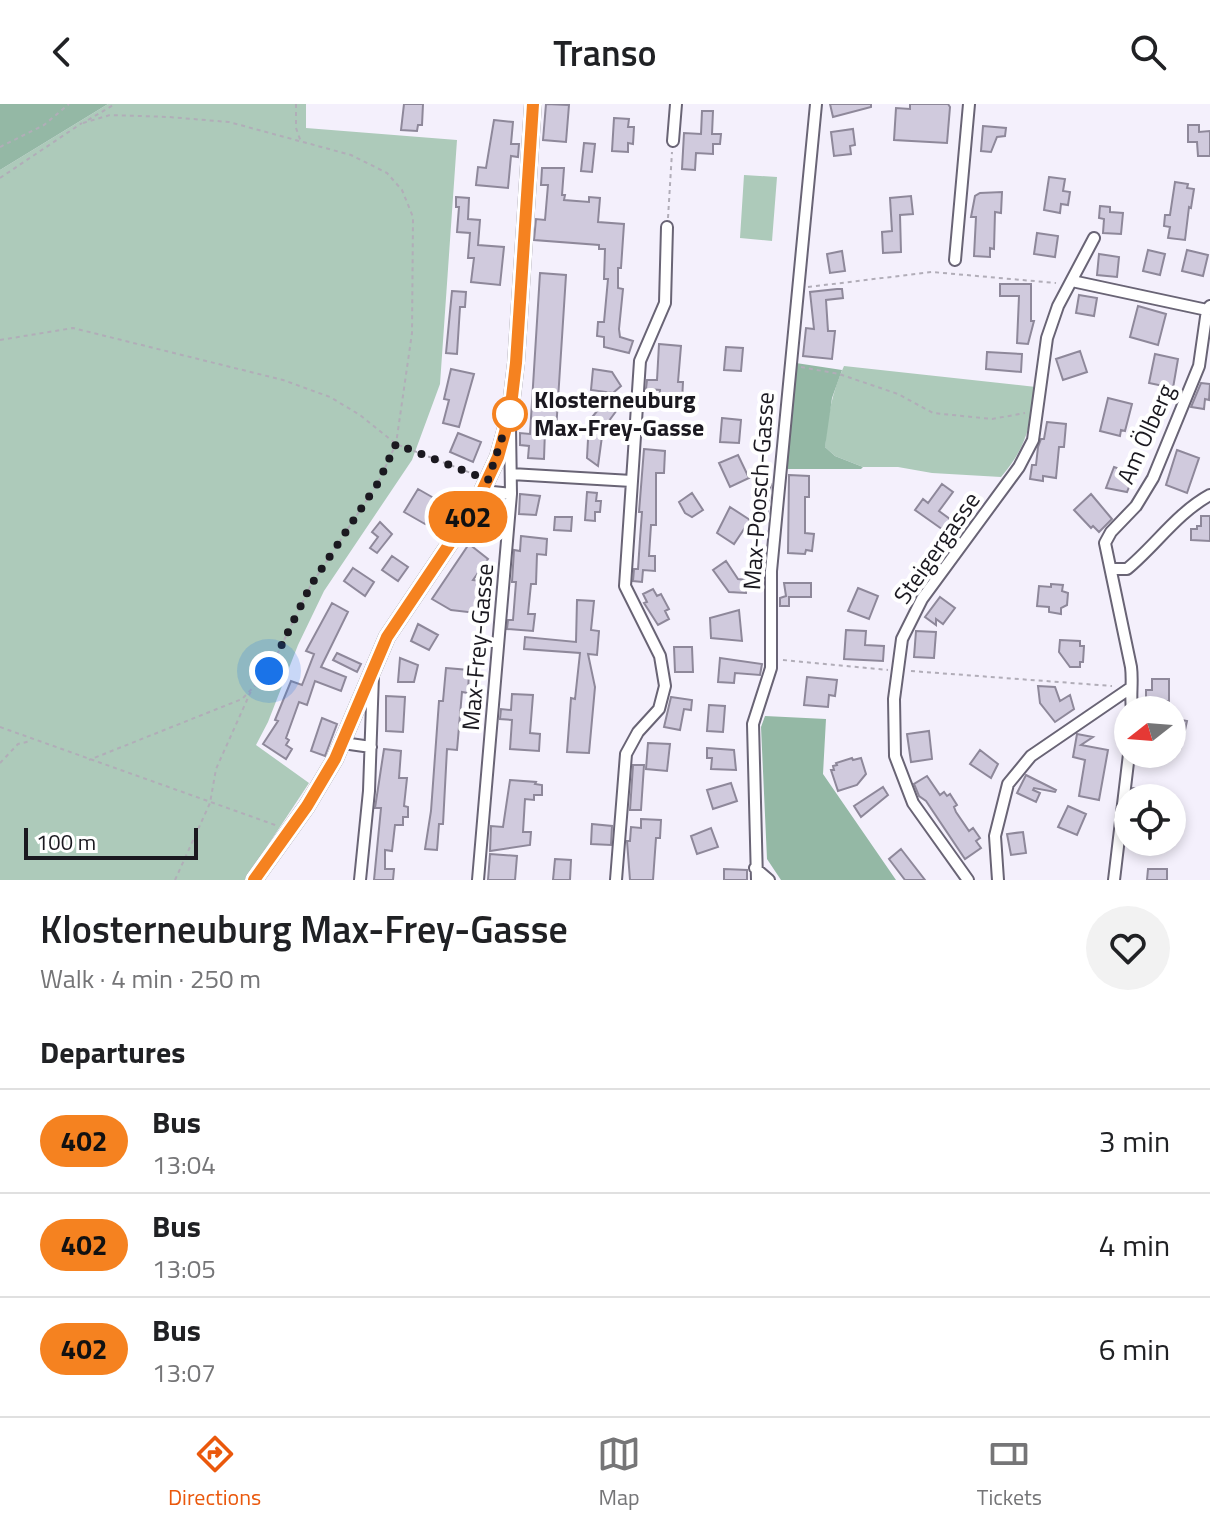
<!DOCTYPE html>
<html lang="en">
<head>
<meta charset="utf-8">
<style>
  :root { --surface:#fff; --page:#f2f2f2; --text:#202124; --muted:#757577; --line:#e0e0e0; --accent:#ea580c }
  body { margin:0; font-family:"Titillium Web",sans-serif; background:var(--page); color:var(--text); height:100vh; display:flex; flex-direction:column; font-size:30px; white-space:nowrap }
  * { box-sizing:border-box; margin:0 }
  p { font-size:26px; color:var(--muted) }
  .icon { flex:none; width:44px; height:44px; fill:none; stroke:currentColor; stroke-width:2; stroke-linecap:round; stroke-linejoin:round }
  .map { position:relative; height:776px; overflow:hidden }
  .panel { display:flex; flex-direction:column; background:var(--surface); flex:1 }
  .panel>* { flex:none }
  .badge { padding:0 16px; border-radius:26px; font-size:28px; line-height:52px }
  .needle { width:52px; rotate:253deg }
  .controls { position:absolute; left:1114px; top:592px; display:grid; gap:16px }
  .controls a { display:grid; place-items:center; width:72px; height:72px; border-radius:50%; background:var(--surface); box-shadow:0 4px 12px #0003; font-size:40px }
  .scale { position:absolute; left:24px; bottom:20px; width:174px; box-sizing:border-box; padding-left:8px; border:4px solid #1b1920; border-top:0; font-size:22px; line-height:28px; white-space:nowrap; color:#1b1920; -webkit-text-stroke:6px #fff; paint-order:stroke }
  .you { position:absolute; width:40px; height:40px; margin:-20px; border:6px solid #fff; border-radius:50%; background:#1a73e8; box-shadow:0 0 0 12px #1a73e833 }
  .map>.badge { position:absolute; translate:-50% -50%; box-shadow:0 0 0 4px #fff }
  h2 { padding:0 40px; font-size:30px; line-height:72px }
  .round { display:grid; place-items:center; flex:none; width:84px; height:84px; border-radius:42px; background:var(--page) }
  .overview { display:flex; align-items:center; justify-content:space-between; height:136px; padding:0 40px }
  h1 { font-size:38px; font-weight:600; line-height:60px }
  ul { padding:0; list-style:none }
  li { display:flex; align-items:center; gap:24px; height:104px; padding:0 40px; border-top:2px solid var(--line) }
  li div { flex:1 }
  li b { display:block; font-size:30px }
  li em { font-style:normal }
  li .badge { min-width:88px; font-weight:700; text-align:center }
  header { display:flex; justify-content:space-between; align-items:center; height:104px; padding:0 40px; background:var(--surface); font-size:36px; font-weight:600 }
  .menu { display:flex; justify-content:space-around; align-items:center; height:112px; border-top:2px solid var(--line); background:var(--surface); font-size:22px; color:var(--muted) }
  .menu a { display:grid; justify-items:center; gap:4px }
  .menu .active { color:var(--accent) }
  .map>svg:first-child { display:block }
  .green { fill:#adcaba }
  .forest { fill:#94b8a5 }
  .building { fill:#d0cadd; stroke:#8e889a; stroke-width:2 }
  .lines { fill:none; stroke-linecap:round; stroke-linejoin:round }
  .street-casing { stroke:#696475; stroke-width:14 }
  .secondary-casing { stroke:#696475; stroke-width:18 }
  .path { stroke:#b1adb8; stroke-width:2; stroke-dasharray:4 4; stroke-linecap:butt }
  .street { stroke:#fff; stroke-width:10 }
  .secondary { stroke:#fff; stroke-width:14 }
  .line-casing { stroke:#fff; stroke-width:18 }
  .line { stroke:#f58220; stroke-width:12 }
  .walk { stroke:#1b1920; stroke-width:8; stroke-dasharray:0 14.4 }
  .stop-dot { fill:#fff; stroke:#f58220; stroke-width:4 }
  .labels { text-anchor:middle; stroke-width:8; stroke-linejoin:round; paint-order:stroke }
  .stop-label { font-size:24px; font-weight:bold; fill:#1b1920; stroke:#fff; text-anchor:start }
  .street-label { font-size:24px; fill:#1b1920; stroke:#fff }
</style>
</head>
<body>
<header><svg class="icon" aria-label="back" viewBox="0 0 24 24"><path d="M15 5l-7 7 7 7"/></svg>Transo<svg class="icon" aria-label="search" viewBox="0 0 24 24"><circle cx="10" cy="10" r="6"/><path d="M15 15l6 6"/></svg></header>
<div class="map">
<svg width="1210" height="776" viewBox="0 0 1210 776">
  <rect width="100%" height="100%" fill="#f4f0fc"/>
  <path class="green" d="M108,0H306V24L457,36L440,280L412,356L324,487L298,541L268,618L256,641L309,679L245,776H0V66Z
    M744,71L777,73L772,137L740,134Z
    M844,262L1036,283C1030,322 1027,343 1001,373L932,369L898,363H863L835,352L825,343C827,315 832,288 844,262Z"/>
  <path class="forest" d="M0,0H108L0,66Z
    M796,259L842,266L832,294L825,343L835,352L863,363L861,365H787Z
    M765,612L826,615L823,670L896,776H781L767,755L761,623Z"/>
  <path class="building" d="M404,0H423L422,21H418L417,27L401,26Z
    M546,0L569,1L566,38L543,36Z
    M830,0H871V3L833,13Z
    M910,0H948L950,3L947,39L894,36L896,4L910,5Z
    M702,7H713L712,30H721L720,40H713V50L696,49L695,66L682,65L684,29L701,30Z
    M614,14L629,15L628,23H634L633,40L628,39V48L612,47Z
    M494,16L513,18L511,40H519L518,53L511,52L508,84L476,81L478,63L486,64Z
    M1188,21H1199V28L1210,27V52H1198L1197,38H1188Z
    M983,22L1006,24L1005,32L997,33L991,48L981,47Z
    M853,25L855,41L850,42L851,50L834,52L831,28Z
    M584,39L595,40L592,68L581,67Z
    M542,64H564L562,91H565L564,96L589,98V93L600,94L598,118L624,120L621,164H618V184L623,185L619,225L620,233L633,237L629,249L604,243V233L597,232L598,218H604L608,175H604L605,145H599V141L534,136L536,115L545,116L548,81H541Z
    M1049,73L1065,75L1063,87L1070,88L1068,101L1061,100L1060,109L1044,106Z
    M1175,78L1188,80L1187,84L1194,85L1191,104L1189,103L1185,136L1168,134L1170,123L1164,122L1165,111H1170Z
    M1002,88L1001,109L995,108L994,145L990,144V153L974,152L976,113H971L975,92L980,89Z
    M911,92L913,110L900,111L901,148L883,149L882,128L892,127L890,94Z
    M456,93L469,94L468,115L480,116L478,141L504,143L500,181L471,178L474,154H468L470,129L457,128L459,103H456Z
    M1100,102L1110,103V108L1123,109L1121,130L1103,129L1104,115L1099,114Z
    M1037,129L1058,132L1055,153L1034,150Z
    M1148,146L1165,150L1160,171L1143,167Z
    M1187,146L1208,151L1203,172L1182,167Z
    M842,147L845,167L830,169L827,150Z
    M1099,150L1119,153L1117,173L1097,171Z
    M540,169L566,171L556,327L545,326L544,355L528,354L529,342L520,341V329L530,330Z
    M1000,180H1031V217H1034L1028,240L1017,239L1019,192H1000Z
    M837,185H842L843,194L826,196L828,227H835L832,255L803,252L806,224L814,225L810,188Z
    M452,187L466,188L465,203H460L457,250L446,249Z
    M1079,191L1097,194L1094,212L1076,209Z
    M1138,202L1166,210L1158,241L1130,233Z
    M659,240L681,242L678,278H683L682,297L659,295L660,286L646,285L647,276H657Z
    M726,243L743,244L741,267L724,266Z
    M1080,247L1087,268L1063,276L1056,255Z
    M987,248L1022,250L1021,268L986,265Z
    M1155,250L1178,255L1173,284L1149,279Z
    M451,265L474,270L459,323L443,319L449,296L444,295Z
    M593,265L612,268L621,282L613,289L591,286Z
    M1201,279L1210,280L1209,296L1205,295L1204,305L1191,303Z
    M1108,294L1132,300L1125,327L1121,326L1120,332L1100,327Z
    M606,296L617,306L603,325L598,362L587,354L589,317Z
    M722,314L741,316L739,339L720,338Z
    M1047,318L1066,320L1064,343H1059L1056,374L1043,372V377L1030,375L1032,361H1036L1038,343L1041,335H1044Z
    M458,329L481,338L473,358L450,348Z
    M644,345L665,347L664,369H656V421H651L649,452H655V467L643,466L642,478L633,477L634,465H638L640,435L642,408H639Z
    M1177,346L1199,354L1187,389L1166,381Z
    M738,351L749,374L730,383L719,359Z
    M1114,363L1134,370L1127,388L1106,384Z
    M789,371L809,372V393H805V429L814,430L812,447L806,446L805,450L788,449Z
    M759,379L771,380L766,419L754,418L755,405L758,406Z
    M942,380L953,388L939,407L954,418L946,428L915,406L923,395L928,399Z
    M418,385L439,397L425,420L404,408Z
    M587,388L597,389L596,397H601L600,408H595V417L585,416Z
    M692,389L703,406L692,413L685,409L679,398Z
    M520,390L540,392L536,411L519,410Z
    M1091,390L1112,415L1099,428L1093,422L1091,424L1074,406Z
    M730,403L750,416L734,440L717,429Z
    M1201,412H1210V437L1191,436V425H1197V422H1201Z
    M555,413H572L571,427L554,426Z
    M380,418L392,430L377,449L370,444L378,433L372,428Z
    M521,432L547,435L546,451L537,450L536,480H531L528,510H535L533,527L507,525L508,516H513L516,478H512L514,446L520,447Z
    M469,440L488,455L473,476L480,477L476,509L451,506L432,495Z
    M392,452L408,463L398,477L382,466Z
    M726,457L738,475L747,476L746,489L729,488L713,466Z
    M353,464L374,478L365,492L344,477Z
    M784,479H811V493H789V502H780V494L786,492Z
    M1051,480L1063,481L1062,487L1068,489L1067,501L1061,504V510L1049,508V503L1037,502L1039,482L1051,483Z
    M858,484L878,492L869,515L848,507Z
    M653,485L657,492L661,490L669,505L665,507L669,515L658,521L644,499L647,498L643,490Z
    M940,493L955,504L943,520L936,515V521L925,513Z
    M577,496L594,497L591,526L599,527L597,551L588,550L595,583L589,649L567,648L571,594L575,595L580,549L524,545L525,533L576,538Z
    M332,499L348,508L321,563L346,573L341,587L315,577L307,601L299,598L286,634L289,636L286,641L292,645L286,655L263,640L278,617L275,616L291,577L302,581L314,550L306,547Z
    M739,506L742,537L711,534L710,514Z
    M418,520L438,531L429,546L411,537Z
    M846,526L866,527L865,541L884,542L883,557L844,555Z
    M916,527L936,528L934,554L914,553Z
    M1060,536L1080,537V542H1084L1083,558H1080V563H1070L1059,548Z
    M674,543H692L693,568H675Z
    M337,549L361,560L357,568L333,556Z
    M400,554L418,561L414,578H398Z
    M720,554L762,560L760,571L735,569L734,579L718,578Z
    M446,564L469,566L468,589L462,588L457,646L447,645L443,720H439L437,746L425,745L431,707L439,597H443Z
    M807,573L837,576L835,592L829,591L828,603L804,601Z
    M1152,575H1169V597H1146V586H1152Z
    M1038,582L1055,583L1060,597L1070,591L1074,605L1055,618L1040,599Z
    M512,590L533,591L530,629L540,630L539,647L510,645L512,616L500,615L501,605L511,606Z
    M386,592L405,593L403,628L386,627Z
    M671,593L692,596L691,606L684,605L680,626L664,623Z
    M709,601L725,602L723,628L707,627Z
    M322,614L337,620L325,652L311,647Z
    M1172,614L1187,617L1181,644L1172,642Z
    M929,627L932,655L911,658L907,630Z
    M1077,630L1093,633L1081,641L1108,646L1099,696L1079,692L1085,656L1073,653Z
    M648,639L670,640L667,667L646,665Z
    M707,644L734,646L736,666L711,665L712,654H707Z
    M384,645L401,647L399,674H407L404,702L408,703V713H403V721H395L392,747L385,746V765H394L393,776H374L381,704H375Z
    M980,646L998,660L991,674L970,660Z
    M852,654L853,656L861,654L866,670L857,681L838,687L831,666H834L833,662L837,661L836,659Z
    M633,661H644L641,706H630Z
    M1026,671L1056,686L1055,688L1034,684L1033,686L1040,689L1036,698L1017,689Z
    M927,672L940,691L944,688L947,692L950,690L957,701L954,703L956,708L969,727L973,724L980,734L976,737L981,744L965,755L926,697L919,692L914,680Z
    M510,676L536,678L535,680L542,681V691H534V696L525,695L523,728H531L530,741L490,747L491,722L503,723Z
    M731,679L737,697L713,705L707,686Z
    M883,683L888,691L861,713L854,702Z
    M1133,684L1168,688V694H1132Z
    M1068,702L1086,710L1077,731L1058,723Z
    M641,715L661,716L660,734H656L653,776H630L627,737H630L631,723L641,724Z
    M592,720L612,722L611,741L591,740Z
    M711,724L718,743L697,750L691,732Z
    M1023,728L1026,749L1011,751L1007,730Z
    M901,745L925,776H905L889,755Z
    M490,750L517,752L515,776H488Z
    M555,755L571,756L570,776H553Z
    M724,765L747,766V776H724Z
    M1148,765H1167V776H1147Z"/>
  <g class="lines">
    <defs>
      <path id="street" d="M673,37L676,0
        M955,156L969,0
        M1072,177L1207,206
        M511,370L632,377
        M483,387L511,390
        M1112,465H1127C1155,442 1177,409 1210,391
        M1132,606C1130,591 1133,578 1131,563L1105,439L1111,428L1136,402L1153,374L1199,262L1207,206L1210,202
        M343,639L371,643
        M755,764L769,776
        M360,776L369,687L373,571
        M478,776L511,390L510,323
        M616,776L626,650L638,628L659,605L665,582L660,552L625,482L640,257L665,199L667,123
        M757,776L753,620L771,564V467L816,0
        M968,776L913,699L895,652L894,595L902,535L922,495L1019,363L1033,336L1047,234L1058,202L1094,134
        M998,776L995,732L1008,680L1031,652L1129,585
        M1114,776L1129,650"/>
      <path id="secondary" d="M254,776L307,702L335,655L387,533L475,402L498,353L510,310L516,259L533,0"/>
    </defs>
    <use href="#street" class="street-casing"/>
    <use href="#secondary" class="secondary-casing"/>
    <path class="path" d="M296,0V24L301,38
      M88,16L115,0
      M83,19L110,11L169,13L229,18L351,51L387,69L402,86L413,113L412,229L396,340L378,379L311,481L269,567L242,595L89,656
      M0,43L44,21L69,0
      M0,74L82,19
      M668,114L672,48
      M808,183L932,168L1056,179
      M0,236L73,224L283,276L330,293L360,311L396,340L476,371
      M801,263L839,270L898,290L933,309L992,315L1025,309
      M783,556L888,566
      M911,567L1112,582
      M0,623L278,722
      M0,659L18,640L31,637
      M175,776L210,699L216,665L251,587"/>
    <use href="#street" class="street"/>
    <use href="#secondary" class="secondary"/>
  </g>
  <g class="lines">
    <defs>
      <path id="line" d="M254,776L307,702L335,655L387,533L475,402L498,353L510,310L516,259L533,0"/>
    </defs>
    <use href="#line" class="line-casing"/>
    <use href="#line" class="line"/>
    <path class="walk" d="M269,567L311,481L378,379L396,340L488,376L510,310"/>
  </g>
  <circle class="stop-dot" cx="510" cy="310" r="16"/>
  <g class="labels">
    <g class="stop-label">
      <text x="534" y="304">Klosterneuburg<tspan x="534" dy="28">Max-Frey-Gasse</tspan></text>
    </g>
    <g class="street-label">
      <text transform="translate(1146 330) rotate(-66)" y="8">Am Ölberg</text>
      <text transform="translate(759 387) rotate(-86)" y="8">Max-Poosch-Gasse</text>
      <text transform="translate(937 444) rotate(-55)" y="8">Steigergasse</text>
      <text transform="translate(478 543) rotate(-85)" y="8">Max-Frey-Gasse</text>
    </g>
  </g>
</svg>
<div class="controls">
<a><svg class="needle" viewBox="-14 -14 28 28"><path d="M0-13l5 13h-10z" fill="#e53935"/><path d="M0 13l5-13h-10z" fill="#757577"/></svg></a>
<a><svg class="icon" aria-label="locate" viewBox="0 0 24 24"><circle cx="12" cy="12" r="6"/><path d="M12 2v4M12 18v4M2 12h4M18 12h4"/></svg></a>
</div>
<div class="scale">100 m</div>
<div class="you" style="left:269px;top:567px"></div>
<b class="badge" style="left:468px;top:413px;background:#f58220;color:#111">402</b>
</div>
<section class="panel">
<div class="overview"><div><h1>Klosterneuburg Max-Frey-Gasse</h1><p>Walk · 4 min · 250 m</p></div><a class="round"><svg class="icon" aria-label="heart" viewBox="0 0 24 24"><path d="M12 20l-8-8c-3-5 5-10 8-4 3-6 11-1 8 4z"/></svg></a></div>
<h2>Departures</h2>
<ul>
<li><span class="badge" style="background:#f58220;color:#111">402</span><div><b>Bus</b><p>13:04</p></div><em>3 min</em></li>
<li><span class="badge" style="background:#f58220;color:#111">402</span><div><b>Bus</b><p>13:05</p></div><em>4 min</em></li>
<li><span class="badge" style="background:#f58220;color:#111">402</span><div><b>Bus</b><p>13:07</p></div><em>6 min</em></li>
</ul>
</section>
<nav class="menu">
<a class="active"><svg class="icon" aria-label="directions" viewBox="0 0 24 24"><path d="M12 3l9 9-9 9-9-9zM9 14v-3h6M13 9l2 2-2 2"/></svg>Directions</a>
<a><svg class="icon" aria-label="map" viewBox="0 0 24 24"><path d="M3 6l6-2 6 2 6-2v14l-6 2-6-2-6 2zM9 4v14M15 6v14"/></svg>Map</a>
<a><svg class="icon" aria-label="tickets" viewBox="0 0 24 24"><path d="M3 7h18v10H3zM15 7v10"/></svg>Tickets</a>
</nav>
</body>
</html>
